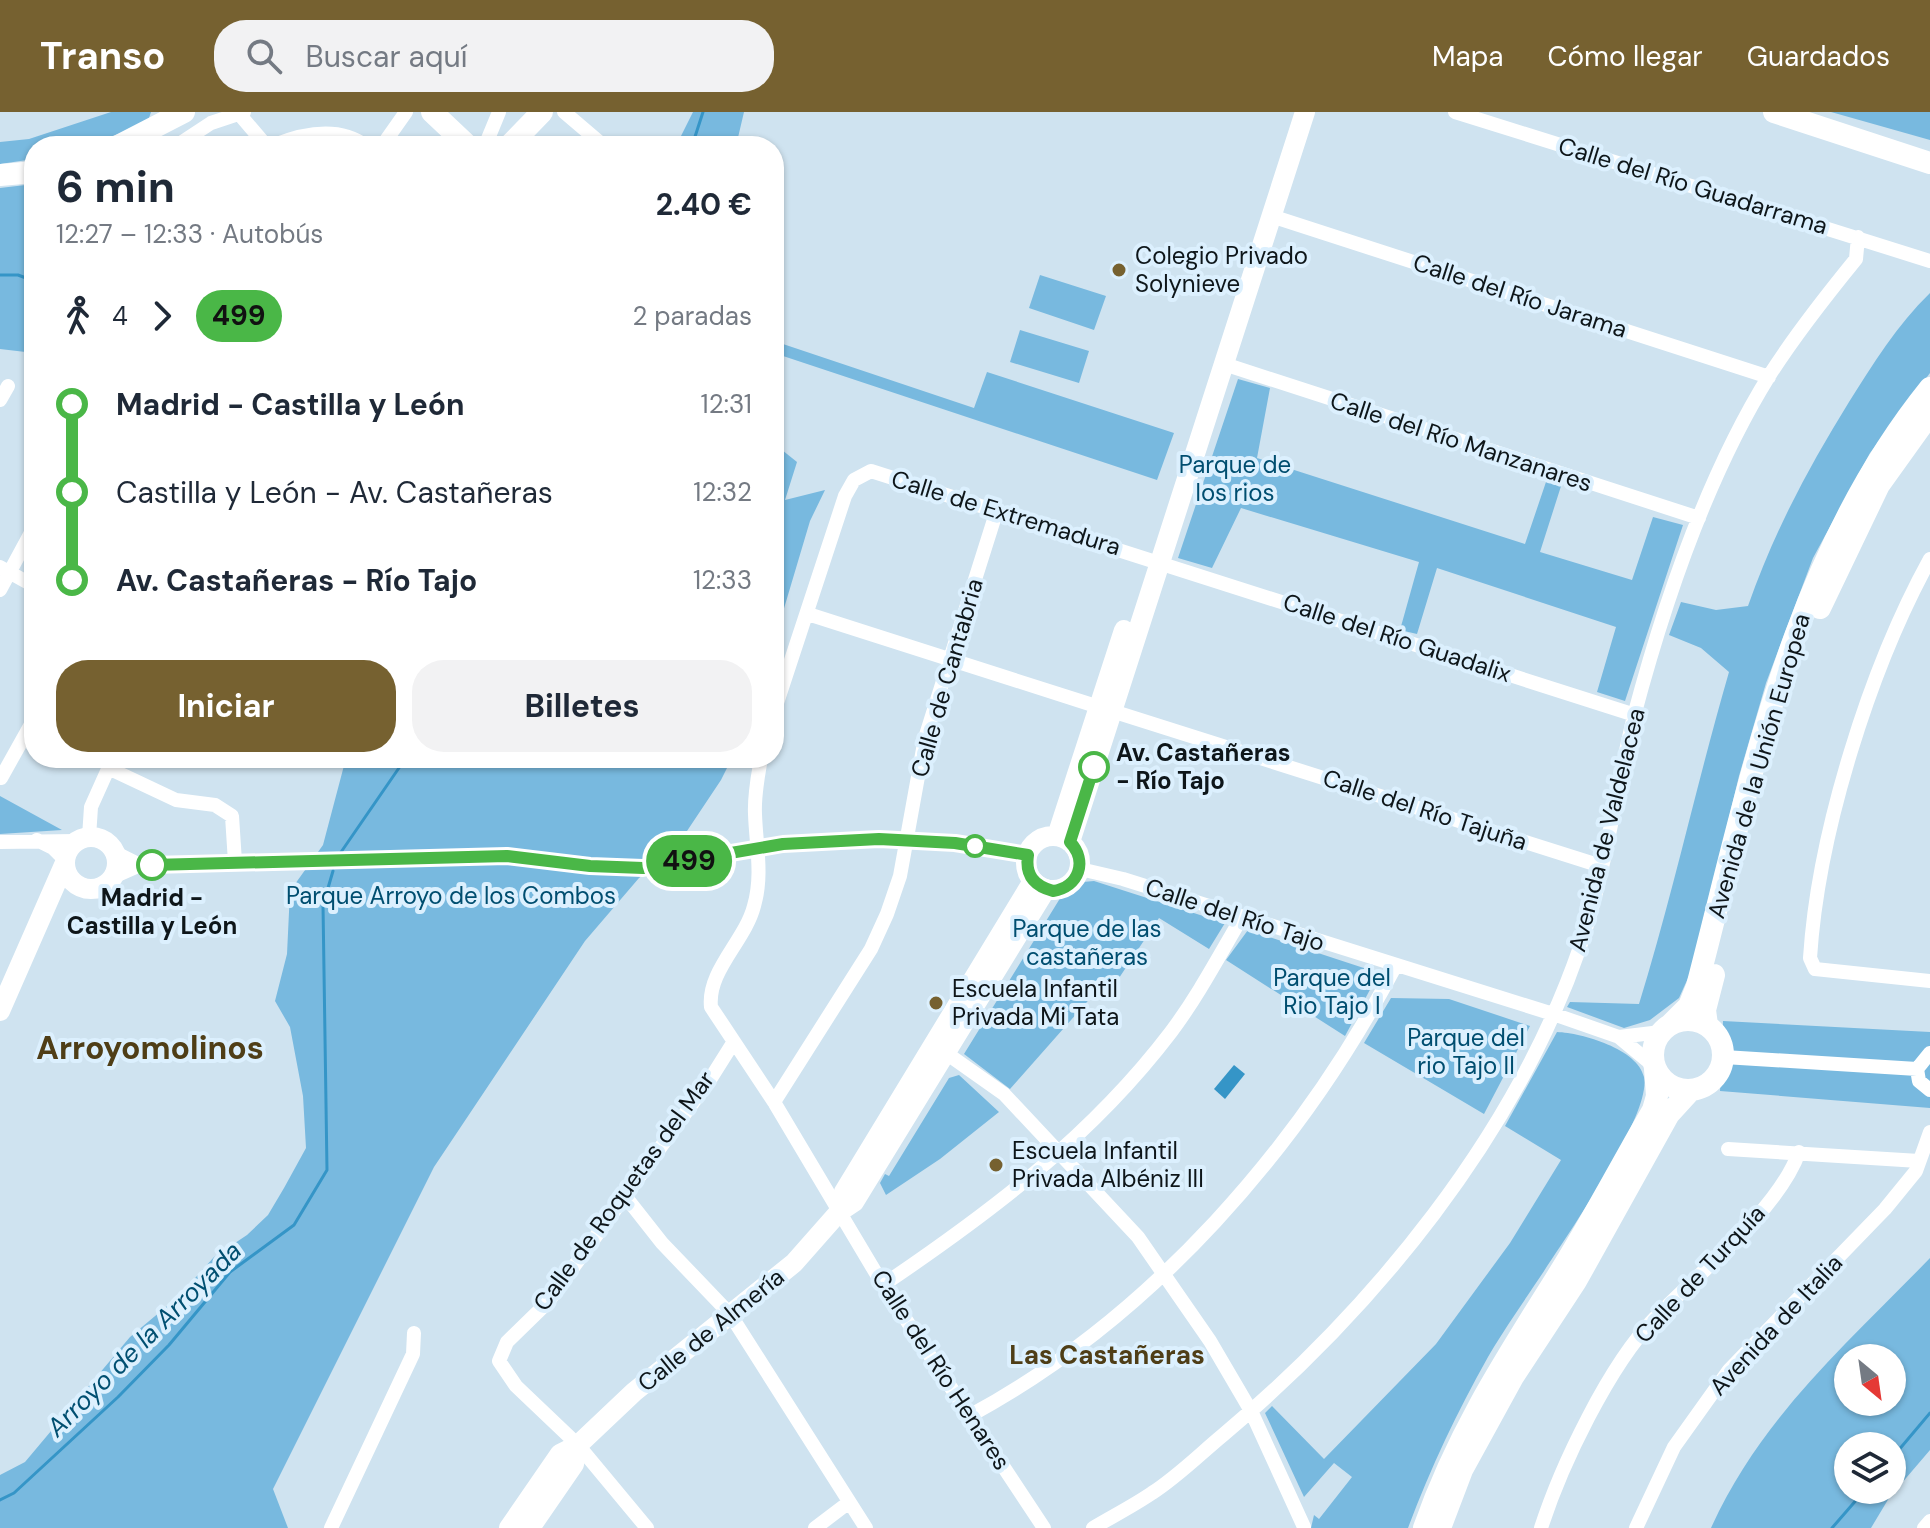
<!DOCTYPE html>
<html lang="es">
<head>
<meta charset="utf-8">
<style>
  :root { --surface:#fff; --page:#f2f2f3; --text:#1f2937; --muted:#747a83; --accent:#766130 }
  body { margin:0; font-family:"DM Sans",sans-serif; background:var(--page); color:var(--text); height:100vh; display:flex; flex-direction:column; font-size:30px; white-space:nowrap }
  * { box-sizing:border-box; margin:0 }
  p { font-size:26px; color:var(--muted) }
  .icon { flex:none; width:44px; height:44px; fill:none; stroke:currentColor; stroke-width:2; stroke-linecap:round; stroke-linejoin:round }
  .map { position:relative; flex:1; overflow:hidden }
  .panel { position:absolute; left:24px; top:24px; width:760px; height:632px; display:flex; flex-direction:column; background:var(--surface); border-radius:32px; box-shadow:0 2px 6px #0004 }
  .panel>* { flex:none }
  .badge { padding:0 16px; border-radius:26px; font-size:28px; line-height:52px }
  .needle { width:52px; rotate:151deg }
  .tools { position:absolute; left:1834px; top:1232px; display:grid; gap:16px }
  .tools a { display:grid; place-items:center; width:72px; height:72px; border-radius:50%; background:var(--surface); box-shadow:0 2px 6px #0004; font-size:40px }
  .map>.badge { position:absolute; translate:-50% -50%; box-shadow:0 0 0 4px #fff }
  .legs { display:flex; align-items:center; gap:12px; height:88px; padding:0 32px; font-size:26px }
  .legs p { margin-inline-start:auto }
  .summary { display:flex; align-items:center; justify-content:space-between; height:136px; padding:0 32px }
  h1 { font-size:44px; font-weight:700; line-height:60px }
  .cta { display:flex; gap:16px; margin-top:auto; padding:16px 32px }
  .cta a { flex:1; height:92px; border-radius:32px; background:var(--accent); color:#fff; font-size:32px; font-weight:700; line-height:92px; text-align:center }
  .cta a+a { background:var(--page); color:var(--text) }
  ul { padding:0 32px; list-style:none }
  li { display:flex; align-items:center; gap:28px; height:88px; font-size:30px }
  li i { display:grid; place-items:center; width:12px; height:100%; margin:0 10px; background:currentColor }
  li i::after { content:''; width:20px; height:20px; margin:-10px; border:6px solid; border-radius:50%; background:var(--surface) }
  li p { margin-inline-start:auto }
  li:first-child i { background:linear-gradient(#0000 50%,currentColor 0) }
  li:last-child i { background:linear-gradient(currentColor 50%,#0000 0) }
  header { display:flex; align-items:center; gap:48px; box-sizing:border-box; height:112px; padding:0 40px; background:var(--accent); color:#fff }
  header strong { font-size:38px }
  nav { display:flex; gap:44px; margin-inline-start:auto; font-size:28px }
  .search { width:560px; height:72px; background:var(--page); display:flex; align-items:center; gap:20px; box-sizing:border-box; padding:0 28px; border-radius:32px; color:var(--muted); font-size:30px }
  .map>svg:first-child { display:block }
  .green { fill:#78b9df; fill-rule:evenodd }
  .water { fill:#3595c7 }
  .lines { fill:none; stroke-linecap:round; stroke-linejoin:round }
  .stream { stroke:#3595c7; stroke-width:3 }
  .street { stroke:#fff; stroke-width:14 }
  .secondary { stroke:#fff; stroke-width:20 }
  .primary { stroke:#fff; stroke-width:22 }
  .line-1-casing { stroke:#fff; stroke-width:18 }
  .line-1 { stroke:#4ab747; stroke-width:12 }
  .poi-dot { fill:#766130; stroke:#dcf0fe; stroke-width:3 }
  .stop-1-dot { fill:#fff; stroke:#4ab747; stroke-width:4 }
  .labels { text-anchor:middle; stroke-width:8; stroke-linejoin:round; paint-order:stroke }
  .street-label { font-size:24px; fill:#0e161a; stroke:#dcf0fe }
  .poi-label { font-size:24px; fill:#0e161a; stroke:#dcf0fe; text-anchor:start }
  .park-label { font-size:24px; fill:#004e70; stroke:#dcf0fe }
  .stop-label { font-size:24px; font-weight:bold; fill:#0e161a; stroke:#dcf0fe; text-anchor:start }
  .water-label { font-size:26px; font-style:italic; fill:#004f71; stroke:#dcf0fe }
  .neighbourhood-label { font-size:26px; font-weight:bold; fill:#4f3e17; stroke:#dcf0fe }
  .district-label { font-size:32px; font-weight:bold; fill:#4f3e17; stroke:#dcf0fe }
</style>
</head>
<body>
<header>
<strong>Transo</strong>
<div class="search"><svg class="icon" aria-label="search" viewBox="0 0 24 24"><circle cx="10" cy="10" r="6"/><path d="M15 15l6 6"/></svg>Buscar aquí</div>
<nav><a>Mapa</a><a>Cómo llegar</a><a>Guardados</a></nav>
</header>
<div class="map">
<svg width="1930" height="1416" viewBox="0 0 1930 1416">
  <rect width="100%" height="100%" fill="#cfe3f0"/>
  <path class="green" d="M111,0H151L147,12L84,34H34V47L0,52V30L29,27Z
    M693,0H744L736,34H676Z
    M1831,0H1930V28Z
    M34,72V241L0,237V76Z
    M1040,163L1106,184L1094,218L1029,196Z
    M1930,181V261L1870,341L1813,446L1766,571L1739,664L1693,855L1679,886L1650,908L1624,916L1567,895L1570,890L1639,892C1673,782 1697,670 1729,560L1701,536L1669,523L1681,490L1716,498L1748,494C1774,420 1808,356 1849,290C1873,252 1897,213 1930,181Z
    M1020,218L1089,239L1079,271L1010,250Z
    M774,229L974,296L987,260L1174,321L1157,368L774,241Z
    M1238,267L1270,276L1257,346L1525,432L1547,367L1562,371L1540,440L1632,468L1653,405L1683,413L1625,589L1597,580L1616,515L1437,456L1417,522L1400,518L1419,450L1241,396L1212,456L1178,446Z
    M774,324L777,334L797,350L785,388L825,378L810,409L774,530Z
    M346,646H732L721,668L671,743L639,766L585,829L434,1055L273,1377L288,1416H0V1363L25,1350L130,1225L179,1184L214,1145L247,1123L268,1103L284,1076L306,1036L303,984L290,915L275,889L287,842L290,779L323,733Z
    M0,684L62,718L0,722Z
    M1094,769L1225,811L1209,837L1159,806L1109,881L1094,882L1010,977L964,942L1059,788L1072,771Z
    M1248,818L1379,861L1345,924L1226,848Z
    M1391,886L1449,887L1530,914L1484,1002L1364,931Z
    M1723,909L1930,920V996L1720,979Z
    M1557,920C1582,921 1638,937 1644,965C1654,1013 1516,1194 1488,1245C1457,1300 1430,1357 1408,1416H1311L1314,1403L1319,1407L1352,1365L1334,1351L1304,1385L1265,1301L1272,1294L1324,1347L1436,1232L1510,1131L1561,1048L1505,1014Z
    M959,963L999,1000L940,1047L886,1083L880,1071L885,1062L889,1064L949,966Z
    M1930,1146V1338L1889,1386L1871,1416H1711C1761,1305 1847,1232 1930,1146ZM1848,1246H1892V1290H1848ZM1848,1334H1892V1378H1848Z"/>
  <path class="water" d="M1234,953L1245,962L1225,987L1214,977Z"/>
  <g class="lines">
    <path class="stream" d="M692,34L703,0
      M0,163H18L34,169
      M339,743L401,653L411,646
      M1892,1346L1930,1301
      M0,1388L14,1381L118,1285L169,1233L230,1160L294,1113L327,1058L323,793L333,759
      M1832,1416L1865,1378"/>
    <path class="street" d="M564,0L604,34
      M1455,0L1930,149
      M240,3L264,31L274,33C304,21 339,14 366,34
      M176,34L211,11L244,0
      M382,34L406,0
      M485,34L499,0
      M1271,104L1769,265
      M1224,252L1699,406
      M0,288L8,274
      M1930,447C1870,556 1818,721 1810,846L1815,857L1930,869
      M0,455L34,474
      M0,478L34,415
      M808,502L1099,595
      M1112,599L1601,754
      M774,600L845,384L854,368L871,359L1635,603
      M761,646C758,664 754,683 755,702C756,733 763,763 754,794C745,829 707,859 711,895L774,990L883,1173L1044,1416
      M108,656L176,688L215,693L232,704L235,750
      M1,666L34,607
      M89,725L91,695L113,646
      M37,728L53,736L65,748
      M0,730L77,729
      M114,740L140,753
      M1080,757L1123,767L1553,902L1619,925L1654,954
      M113,765L140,753L507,744L590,754L643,756L783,732L879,727L955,731L1028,743
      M1619,925L1661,920
      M946,941L1004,982L1138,1125L1210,1229L1251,1299L1304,1415
      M1930,941L1917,957L1919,969L1930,978
      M1724,945L1917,957
      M774,990L871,837L887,802L900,764L925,626L997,398
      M1728,1037L1919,1049
      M625,1084L662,1131L730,1202L866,1416
      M883,1173C991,1100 1092,1024 1171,920C1198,884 1219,844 1242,805
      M971,1303C1152,1205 1300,1035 1395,855
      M331,1416L413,1242L414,1221
      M647,1416L578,1333L516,1274L499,1249L507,1230L548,1190L711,966L733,931
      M815,1416L848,1391
      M1093,1416C1113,1404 1133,1394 1152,1381C1177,1365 1200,1342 1223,1323C1374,1196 1515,1024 1580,835C1606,760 1615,680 1634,604C1664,491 1707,364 1769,264C1795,223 1825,185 1856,147L1858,125
      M1541,1416C1561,1354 1609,1253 1655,1206C1698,1162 1779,1097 1799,1040
      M1636,1416L1674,1335L1729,1258L1885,1097L1916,1059L1930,1020
      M1924,1416L1930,1409"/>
    <path class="secondary" d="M1057,724L1124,518
      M1026 751a27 27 0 1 1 54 0a27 27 0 1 1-54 0Z
      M65 751a26 26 0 1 1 52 0a26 26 0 1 1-52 0Z
      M1070,730L1305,0
      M0,899L64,753
      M839,1100L844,1080L1033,769
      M509,1416L560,1342L578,1333L634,1280L794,1151L839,1100L854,1090L1046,777
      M530,1416L574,1352L578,1333"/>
    <path class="primary" d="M432,0L468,34
      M1774,0L1930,51
      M118,34L184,0
      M509,34L542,0
      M0,63L34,60
      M1820,496L1879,373L1930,302
      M1653 943a35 35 0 1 1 70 0a35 35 0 1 1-70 0Z
      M1671,912L1689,894L1697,874C1751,667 1792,447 1930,276
      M1707,913L1705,898L1714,863
      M1424,1416C1457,1322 1503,1251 1555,1168C1590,1113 1620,1055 1653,998L1657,984L1655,957
      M1440,1416L1462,1358L1513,1265L1576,1169L1669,1002L1690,979"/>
  </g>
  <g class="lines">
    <defs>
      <path id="line-1" d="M152,753L507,744L590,754L643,756L783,732L879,727L955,731L1028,743C1025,763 1034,774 1053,779C1079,775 1088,749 1070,730L1094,655"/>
    </defs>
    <use href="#line-1" class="line-1-casing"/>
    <use href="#line-1" class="line-1"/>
  </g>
  <g class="poi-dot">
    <circle cx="1119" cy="158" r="8"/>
    <circle cx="936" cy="891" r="8"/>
    <circle cx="996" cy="1053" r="8"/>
  </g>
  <g class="stop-1-dot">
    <circle cx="1094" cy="655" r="14"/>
    <circle cx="975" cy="734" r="10"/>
    <circle cx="152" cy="753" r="14"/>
  </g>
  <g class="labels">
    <g class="street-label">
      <text transform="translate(1693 74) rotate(17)" y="8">Calle del Río Guadarrama</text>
      <text transform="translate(1520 184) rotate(18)" y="8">Calle del Río Jarama</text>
      <text transform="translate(1461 330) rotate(18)" y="8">Calle del Río Manzanares</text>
      <text transform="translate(1006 401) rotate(17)" y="8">Calle de Extremadura</text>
      <text transform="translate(1397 526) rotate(18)" y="8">Calle del Río Guadalix</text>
      <text transform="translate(947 566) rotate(-74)" y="8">Calle de Cantabria</text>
      <text transform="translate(1759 654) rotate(-74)" y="8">Avenida de la Unión Europea</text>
      <text transform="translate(1425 698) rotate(18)" y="8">Calle del Río Tajuña</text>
      <text transform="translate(1607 718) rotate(-76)" y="8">Avenida de Valdelacea</text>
      <text transform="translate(1235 803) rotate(18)" y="8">Calle del Río Tajo</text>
      <text transform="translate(624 1079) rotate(-54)" y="8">Calle de Roquetas del Mar</text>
      <text transform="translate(1700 1162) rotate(-47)" y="8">Calle de Turquía</text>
      <text transform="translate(1776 1213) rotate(-47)" y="8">Avenida de Italia</text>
      <text transform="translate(711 1218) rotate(-39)" y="8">Calle de Almería</text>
      <text transform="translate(941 1258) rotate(57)" y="8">Calle del Río Henares</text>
    </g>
    <g class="poi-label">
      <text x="1135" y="152">Colegio Privado<tspan x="1135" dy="28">Solynieve</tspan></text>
      <text x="952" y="885">Escuela Infantil<tspan x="952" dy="28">Privada Mi Tata</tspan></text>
      <text x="1012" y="1047">Escuela Infantil<tspan x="1012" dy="28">Privada Albéniz III</tspan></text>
    </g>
    <g class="park-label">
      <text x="1235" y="361">Parque de<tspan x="1235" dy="28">los rios</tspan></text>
      <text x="451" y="792">Parque Arroyo de los Combos</text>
      <text x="1087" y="825">Parque de las<tspan x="1087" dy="28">castañeras</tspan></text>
      <text x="1332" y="874">Parque del<tspan x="1332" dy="28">Rio Tajo I</tspan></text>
      <text x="1466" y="934">Parque del<tspan x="1466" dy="28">rio Tajo II</tspan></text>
    </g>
    <g class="stop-label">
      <text x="1116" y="649">Av. Castañeras<tspan x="1116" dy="28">- Río Tajo</tspan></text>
      <text x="152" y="794" text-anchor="middle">Madrid -<tspan x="152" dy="28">Castilla y León</tspan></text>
    </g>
    <g class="water-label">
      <text transform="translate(144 1227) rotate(-45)" y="9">Arroyo de la Arroyada</text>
    </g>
    <g class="neighbourhood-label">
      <text x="1107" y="1252">Las Castañeras</text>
    </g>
    <g class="district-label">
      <text x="150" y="947">Arroyomolinos</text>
    </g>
  </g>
</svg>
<div class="tools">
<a><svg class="needle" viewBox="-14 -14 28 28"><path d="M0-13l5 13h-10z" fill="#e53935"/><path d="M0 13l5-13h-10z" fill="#747a83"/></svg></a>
<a><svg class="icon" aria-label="layers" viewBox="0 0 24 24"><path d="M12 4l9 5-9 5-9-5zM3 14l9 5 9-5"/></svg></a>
</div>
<b class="badge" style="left:689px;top:749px;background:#4ab747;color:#111">499</b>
<section class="panel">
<div class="summary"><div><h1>6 min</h1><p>12:27 – 12:33 · Autobús</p></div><b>2.40 €</b></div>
<div class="legs"><svg class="icon" aria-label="walk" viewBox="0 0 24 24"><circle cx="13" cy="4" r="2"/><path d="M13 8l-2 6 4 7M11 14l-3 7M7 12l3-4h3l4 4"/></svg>4<svg class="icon" aria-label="forward" viewBox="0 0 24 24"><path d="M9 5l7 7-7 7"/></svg><b class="badge" style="background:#4ab747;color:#111">499</b><p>2 paradas</p></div>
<ul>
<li><i style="color:#4ab747"></i><b>Madrid - Castilla y León</b><p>12:31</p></li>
<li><i style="color:#4ab747"></i><span>Castilla y León - Av. Castañeras</span><p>12:32</p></li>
<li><i style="color:#4ab747"></i><b>Av. Castañeras - Río Tajo</b><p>12:33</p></li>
</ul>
<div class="cta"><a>Iniciar</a><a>Billetes</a></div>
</section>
</div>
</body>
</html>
